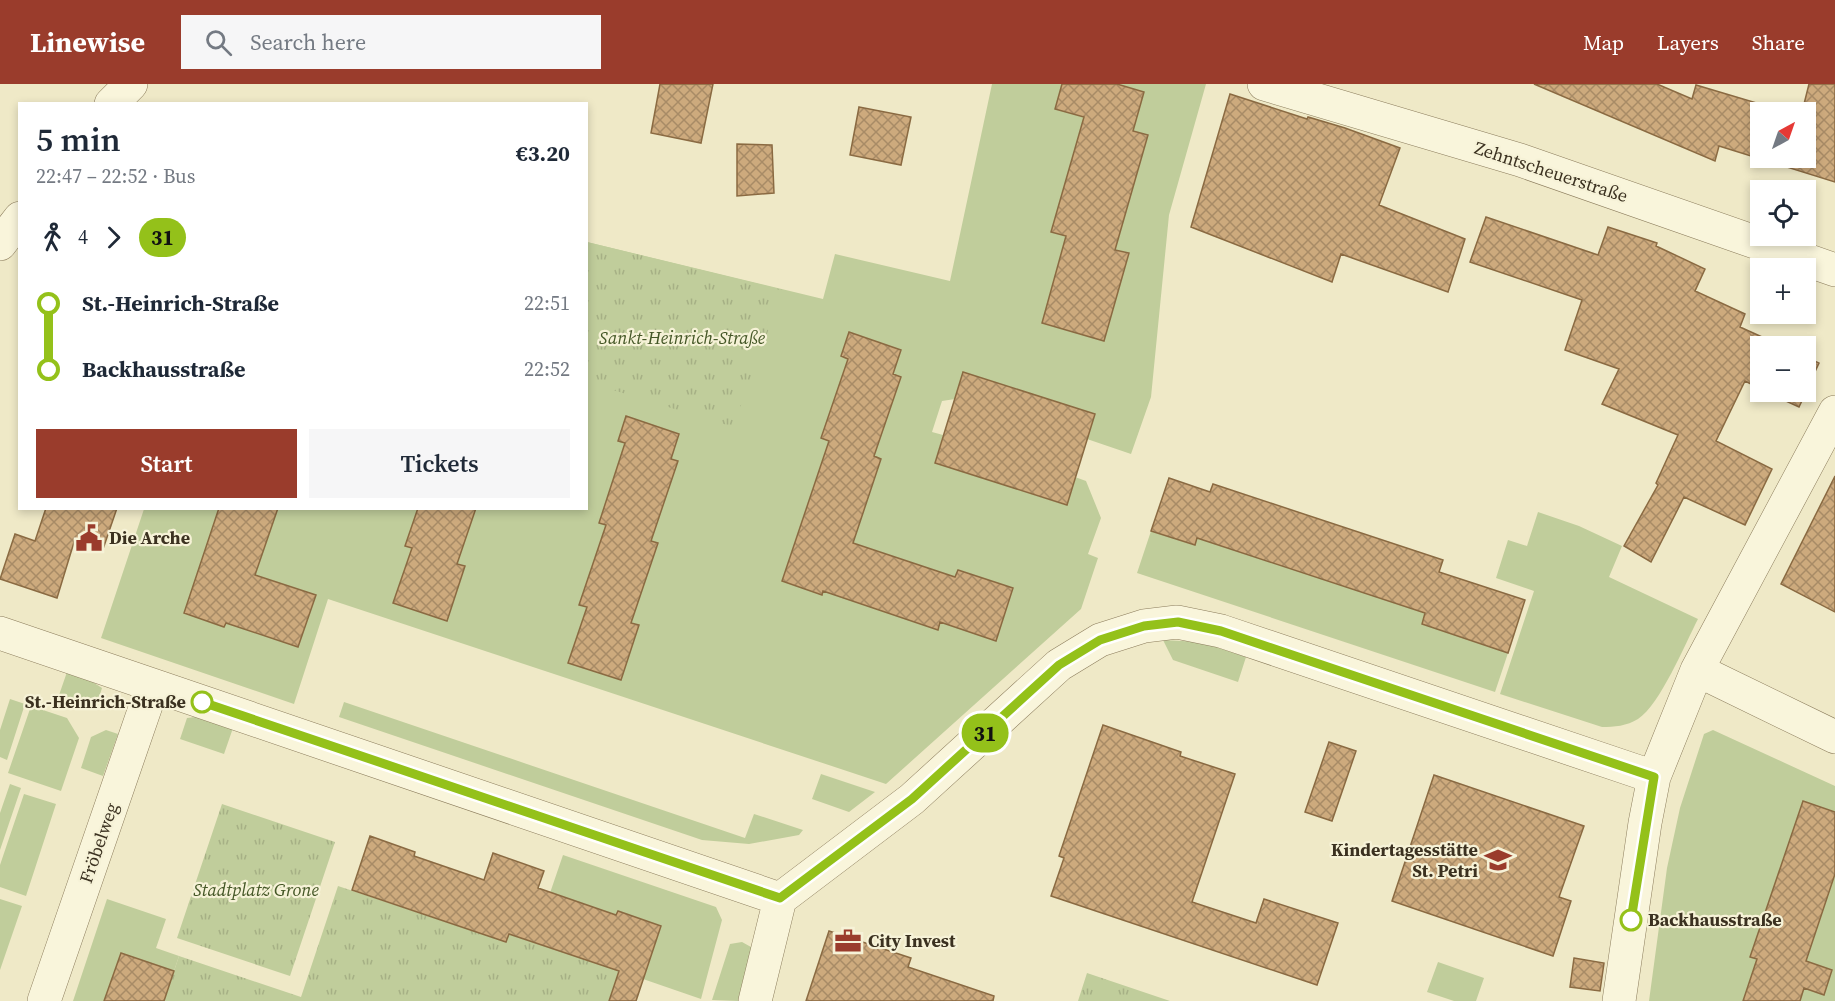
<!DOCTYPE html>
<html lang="en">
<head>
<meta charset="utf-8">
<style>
  :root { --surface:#fff; --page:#f6f6f7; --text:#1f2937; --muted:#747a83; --accent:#9a3c2c }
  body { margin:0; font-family:"Source Serif 4",serif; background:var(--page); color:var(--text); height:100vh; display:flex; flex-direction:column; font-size:22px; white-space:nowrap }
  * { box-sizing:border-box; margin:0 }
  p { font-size:20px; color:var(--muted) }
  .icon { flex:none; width:33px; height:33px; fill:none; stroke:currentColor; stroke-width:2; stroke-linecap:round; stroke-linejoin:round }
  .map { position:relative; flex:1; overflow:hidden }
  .drawer { position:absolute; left:18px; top:18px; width:570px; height:408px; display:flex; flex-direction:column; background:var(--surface); border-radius:0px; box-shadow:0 3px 9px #0003 }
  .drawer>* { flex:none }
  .badge { padding:0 12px; border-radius:20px; font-size:21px; line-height:39px }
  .needle { width:39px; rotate:40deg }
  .controls { position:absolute; left:1750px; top:18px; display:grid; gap:12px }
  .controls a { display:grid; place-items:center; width:66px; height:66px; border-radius:0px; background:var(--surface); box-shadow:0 3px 9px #0003; font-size:30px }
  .map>.badge { position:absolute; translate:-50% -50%; box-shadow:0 0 0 3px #fff }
  .legs { display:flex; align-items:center; gap:9px; height:66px; padding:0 18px; font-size:20px }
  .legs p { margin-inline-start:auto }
  .summary { display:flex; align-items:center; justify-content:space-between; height:102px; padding:0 18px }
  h1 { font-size:33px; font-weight:600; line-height:45px }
  .primary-button { display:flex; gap:12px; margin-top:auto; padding:12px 18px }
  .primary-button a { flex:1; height:69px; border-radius:0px; background:var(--accent); color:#fff; font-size:24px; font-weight:600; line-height:69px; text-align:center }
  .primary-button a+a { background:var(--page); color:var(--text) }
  ul { padding:0 18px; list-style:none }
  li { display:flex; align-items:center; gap:21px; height:66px; font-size:22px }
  li i { display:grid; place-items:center; width:9px; height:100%; margin:0 8px; background:currentColor }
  li i::after { content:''; width:15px; height:15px; margin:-8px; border:4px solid; border-radius:50%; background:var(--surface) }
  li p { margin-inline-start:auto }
  li:first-child i { background:linear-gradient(#0000 50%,currentColor 0) }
  li:last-child i { background:linear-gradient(currentColor 50%,#0000 0) }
  header { display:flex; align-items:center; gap:36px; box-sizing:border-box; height:84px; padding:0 30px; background:var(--accent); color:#fff }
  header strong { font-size:28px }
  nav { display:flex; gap:33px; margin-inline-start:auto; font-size:21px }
  .search { width:420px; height:54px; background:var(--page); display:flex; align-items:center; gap:15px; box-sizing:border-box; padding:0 21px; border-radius:0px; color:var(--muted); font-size:22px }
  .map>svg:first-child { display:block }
  .green { fill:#c0cd9b }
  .park { fill:url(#park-tufts) }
  .building { fill:url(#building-cross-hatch); stroke:#8a6a42; stroke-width:1.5 }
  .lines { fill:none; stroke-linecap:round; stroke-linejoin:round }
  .street-casing { stroke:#8b7c5c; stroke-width:34 }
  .street { stroke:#f9f5db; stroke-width:33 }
  .line-1-casing { stroke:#fff; stroke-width:14 }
  .line-1 { stroke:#94c11a; stroke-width:9 }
  .stop-1-dot { fill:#fff; stroke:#94c11a; stroke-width:3 }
  .labels { text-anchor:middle; stroke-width:4.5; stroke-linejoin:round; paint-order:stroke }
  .street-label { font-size:18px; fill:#3b3120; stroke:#f6f2d7 }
  .park-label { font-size:18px; font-style:italic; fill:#445726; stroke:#f6f2d7 }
  .poi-label { font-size:18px; font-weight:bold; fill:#3b3120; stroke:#f6f2d7; text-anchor:start }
  .stop-label { font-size:18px; font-weight:bold; fill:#3b3120; stroke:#f6f2d7; text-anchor:end }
</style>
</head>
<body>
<header>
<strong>Linewise</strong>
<div class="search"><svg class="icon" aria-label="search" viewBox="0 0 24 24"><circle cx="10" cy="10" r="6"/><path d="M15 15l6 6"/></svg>Search here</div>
<nav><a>Map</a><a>Layers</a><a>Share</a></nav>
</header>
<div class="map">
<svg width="1835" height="917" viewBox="0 0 1835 917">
  <defs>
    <pattern id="park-tufts" width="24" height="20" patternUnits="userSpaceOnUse" patternTransform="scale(1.5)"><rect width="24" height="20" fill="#c0cd9b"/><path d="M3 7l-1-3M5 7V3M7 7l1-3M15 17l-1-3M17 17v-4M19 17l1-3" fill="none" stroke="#a6b085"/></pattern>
    <pattern id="building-cross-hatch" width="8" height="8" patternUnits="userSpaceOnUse" patternTransform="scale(1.5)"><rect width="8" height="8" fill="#cdaa7d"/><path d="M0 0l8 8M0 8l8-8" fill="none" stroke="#a88b66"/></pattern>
  </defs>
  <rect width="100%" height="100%" fill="#efe9c7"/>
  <path class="green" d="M992,0H1206L1169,131L1151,313L1131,370L1087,355L1095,330L955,315L942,317L932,348L943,351L935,379L1066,421L1075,393L1086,397L1101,434L1088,470L1098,474L1081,525L886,700L328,515L294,620L101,554L144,425L586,424L587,158L823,215L835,170L950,197Z
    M1538,428L1579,442L1622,462L1609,493L1698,535C1685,560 1660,621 1638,635C1627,642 1614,643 1602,643L1500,610L1534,507L1496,494L1508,456L1527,462Z
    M1151,447L1194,461L1197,454L1425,529L1422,540L1508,569L1495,608L1137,489Z
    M1163,556L1201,558L1246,573L1238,598L1173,576Z
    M67,588L88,595L102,604L95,626L58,614Z
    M10,615L25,620L7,676L0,673V646Z
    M344,618L745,754L754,730L803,746L799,751L749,760L702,756L339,633Z
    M31,622L67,634L79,654L61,707L8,689Z
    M195,633H203L233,644L224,670L180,655L187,634Z
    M106,646L118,650L103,692L81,684L91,653Z
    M1713,646L1835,702V917H1649L1667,784L1680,724L1704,650Z
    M821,690L875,708L849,728L812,715Z
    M10,700L21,704L0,766V729Z
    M24,710L56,720L26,812L0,803V781Z
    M563,771L716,823L722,836L701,915L643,895L661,842L618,827L616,831L550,809Z
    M0,815L22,822L0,886Z
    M107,815L166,835L156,864L179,872L164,917H73Z
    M742,858L751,863L752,867L739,917L712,916L730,860Z
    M1438,878L1484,894L1476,917H1454L1427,908Z"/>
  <path class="park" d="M587,158L783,206L733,343L587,298Z
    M222,720L335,758L290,892L177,854Z
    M338,802L506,858L509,850L619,887L609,917H164L179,872L301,913Z
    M1087,889L1170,917H1078Z"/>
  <path class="building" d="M660,0H713L701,59L651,49Z
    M1062,0H1117L1144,8L1133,47L1148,51L1115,166L1129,169L1104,257L1042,239L1066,152L1051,148L1084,33L1055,25Z
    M1534,0H1657L1692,15L1696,1L1787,28H1761V74H1806V28H1802L1809,0H1835V98L1719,62L1715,77Z
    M1230,10L1307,35L1308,33L1345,44L1400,64L1379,121L1465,155L1448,208L1341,170L1332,198L1191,143Z
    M859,23L911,33L901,81L850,71Z
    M737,60L772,61L774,109L737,112Z
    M1486,133L1598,171L1608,143L1657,159L1656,162L1705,185L1695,207L1745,230L1740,243L1782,262H1761V305L1745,297L1716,357L1772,385L1745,441L1684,413L1651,478L1624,462L1658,401L1656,399L1678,351L1602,320L1619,285L1565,266L1582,216L1470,178Z
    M849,248L901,266L893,290L901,293L874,372L881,375L853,459L955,493L958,486L1013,504L996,557L940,538L938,546L823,507L822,511L782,497L829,357L821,354L848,275L841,272Z
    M1806,273L1819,279L1806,307Z
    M963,288L1095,330L1067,421L935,379Z
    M1766,308H1806L1799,323Z
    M626,332L679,350L671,375L678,377L651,457L658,459L631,539L639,541L621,596L568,579L587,523L579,521L606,441L599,439L625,359L618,357Z
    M1835,392V528L1781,500Z
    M1169,394L1210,408L1213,400L1443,476L1439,488L1525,516L1508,569L1422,540L1425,529L1197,454L1195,461L1151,447Z
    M46,424H117L103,465L75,455L57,514L0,495L15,450L35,457Z
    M219,424H278L255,491L316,511L298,563L226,539L224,543L184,529Z
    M418,424H476L457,480L465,482L447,537L393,519L412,464L405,462Z
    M1103,641L1181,668L1180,672L1235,690L1192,818L1256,839L1264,815L1338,839L1317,901L1051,812L1064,774L1059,772Z
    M1329,658L1356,667L1332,737L1305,728Z
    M1434,691L1584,742L1559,813L1571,817L1553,872L1392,817Z
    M1803,717L1835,728V790L1806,877L1832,886L1824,911L1804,904L1800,917H1743L1757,875L1750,873Z
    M370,752L415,768L414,772L484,796L493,769L544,787L538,804L616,831L618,827L661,842L636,917H609L619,887L509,850L506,858L352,806Z
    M829,847L911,874L908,883L994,912L993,917H806Z
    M121,869L174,887L164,917H104Z
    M1574,874L1604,879L1600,907L1570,903Z"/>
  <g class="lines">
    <defs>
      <path id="street" d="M1264,0L1520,76L1835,186
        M111,20L131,0
        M0,160L20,134
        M0,549L780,815L912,715L1059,581L1100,556L1144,542L1177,538L1221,547L1654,693
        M1697,586L1835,653
        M44,917L153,601
        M755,917L780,815
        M1619,917L1645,739L1654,693L1697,586L1835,328"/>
    </defs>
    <use href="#street" class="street-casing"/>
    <use href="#street" class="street"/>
  </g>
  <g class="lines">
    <defs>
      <path id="line-1" d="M202,618L780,814L912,715L1059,581L1100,556L1144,542L1178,538L1221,547L1654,693L1631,836"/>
    </defs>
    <use href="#line-1" class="line-1-casing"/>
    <use href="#line-1" class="line-1"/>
  </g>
  <defs>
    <symbol id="civic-bare" viewBox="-9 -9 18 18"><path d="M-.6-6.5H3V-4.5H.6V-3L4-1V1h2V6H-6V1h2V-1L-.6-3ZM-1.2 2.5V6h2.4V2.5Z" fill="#9a3c2c" stroke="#f6f2d7" stroke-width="2.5" paint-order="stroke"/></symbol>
    <symbol id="school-bare" viewBox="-9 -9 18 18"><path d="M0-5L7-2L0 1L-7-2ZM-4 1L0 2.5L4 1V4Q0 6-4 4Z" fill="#9a3c2c" stroke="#f6f2d7" stroke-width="2.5" paint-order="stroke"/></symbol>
    <symbol id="office-bare" viewBox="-9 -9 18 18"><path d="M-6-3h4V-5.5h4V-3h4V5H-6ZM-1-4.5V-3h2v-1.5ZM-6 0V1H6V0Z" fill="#9a3c2c" stroke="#f6f2d7" stroke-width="2.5" paint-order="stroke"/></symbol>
  </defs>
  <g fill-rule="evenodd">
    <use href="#civic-bare" x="70" y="435" width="38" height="38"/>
    <use href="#school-bare" x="1479" y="757" width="38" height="38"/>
    <use href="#office-bare" x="829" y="838" width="38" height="38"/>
  </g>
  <g class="stop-1-dot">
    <circle cx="202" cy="618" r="10"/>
    <circle cx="1631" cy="836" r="10"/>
  </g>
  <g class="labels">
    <g class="street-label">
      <text transform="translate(1551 88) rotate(18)" y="6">Zehntscheuerstraße</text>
      <text transform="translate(99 759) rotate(-71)" y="6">Fröbelweg</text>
    </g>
    <g class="park-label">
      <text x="682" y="260">Sankt-Heinrich-Straße</text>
      <text x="256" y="812">Stadtplatz Grone</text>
    </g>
    <g class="poi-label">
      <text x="109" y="460">Die Arche</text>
      <text x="1478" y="772" text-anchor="end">Kindertagesstätte<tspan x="1478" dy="21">St. Petri</tspan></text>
      <text x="868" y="863">City Invest</text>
    </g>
    <g class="stop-label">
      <text x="186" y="624">St.-Heinrich-Straße</text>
      <text x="1648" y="842" text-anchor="start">Backhausstraße</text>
    </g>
  </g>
</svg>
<div class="controls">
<a><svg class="needle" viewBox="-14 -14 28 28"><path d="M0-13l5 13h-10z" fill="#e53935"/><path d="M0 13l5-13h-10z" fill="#747a83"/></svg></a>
<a><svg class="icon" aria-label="locate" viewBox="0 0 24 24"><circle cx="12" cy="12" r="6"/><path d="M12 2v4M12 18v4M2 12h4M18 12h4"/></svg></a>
<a>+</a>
<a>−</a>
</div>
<b class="badge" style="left:985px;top:649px;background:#94c11a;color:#111">31</b>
<section class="drawer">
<div class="summary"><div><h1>5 min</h1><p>22:47 – 22:52 · Bus</p></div><b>€3.20</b></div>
<div class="legs"><svg class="icon" aria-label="walk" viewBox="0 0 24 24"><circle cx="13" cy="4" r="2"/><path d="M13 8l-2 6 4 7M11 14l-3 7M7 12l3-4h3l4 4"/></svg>4<svg class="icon" aria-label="forward" viewBox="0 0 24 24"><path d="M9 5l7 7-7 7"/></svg><b class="badge" style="background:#94c11a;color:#111">31</b></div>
<ul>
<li><i style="color:#94c11a"></i><b>St.-Heinrich-Straße</b><p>22:51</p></li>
<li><i style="color:#94c11a"></i><b>Backhausstraße</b><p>22:52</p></li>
</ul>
<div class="primary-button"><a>Start</a><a>Tickets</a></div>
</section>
</div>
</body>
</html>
